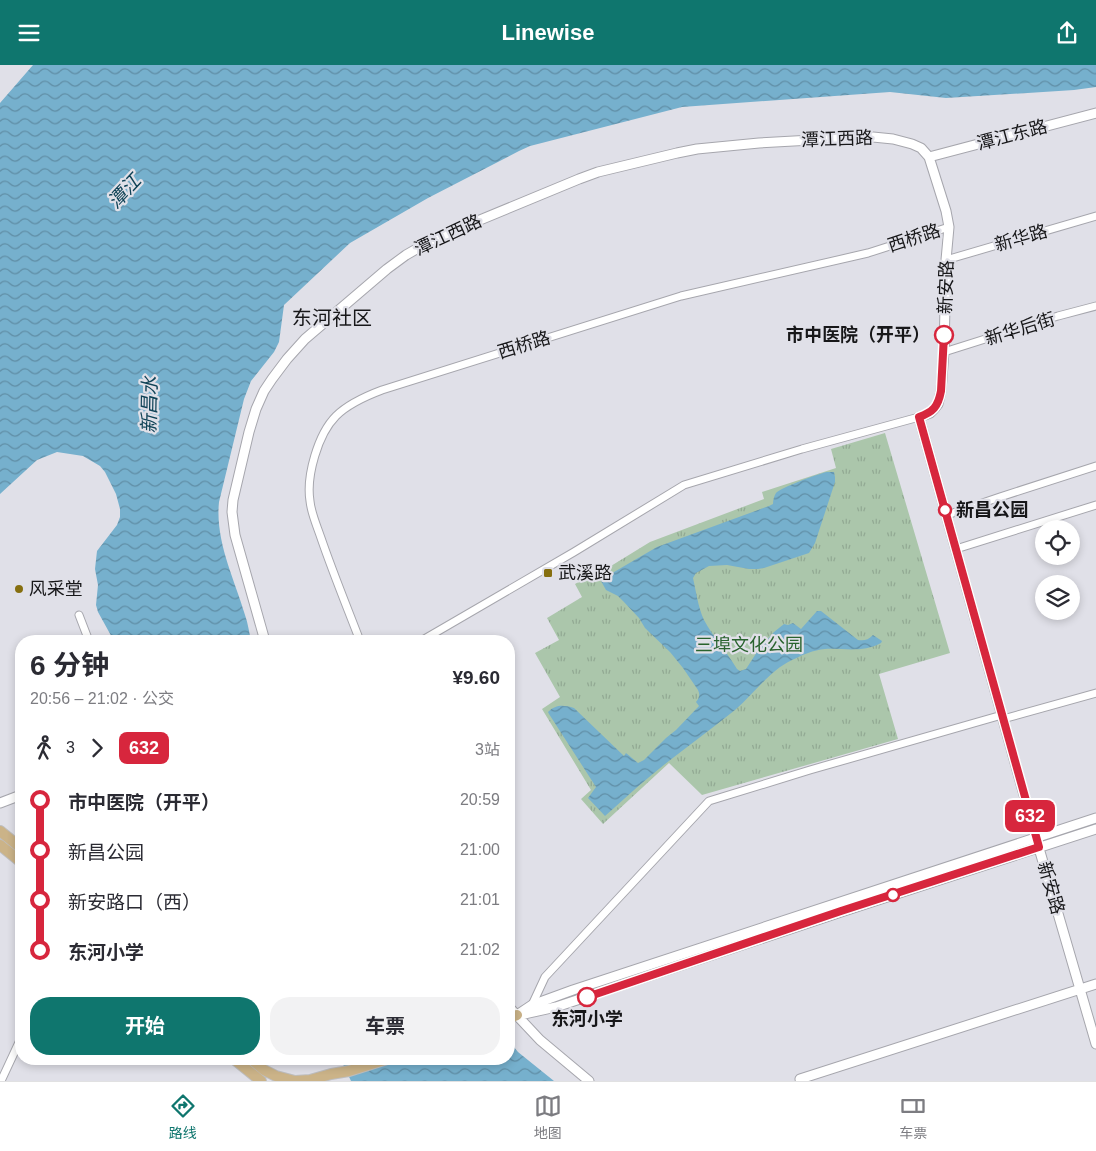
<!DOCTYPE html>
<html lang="zh">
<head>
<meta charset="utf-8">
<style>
  :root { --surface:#fff; --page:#f2f2f3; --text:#2b2b33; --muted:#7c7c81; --line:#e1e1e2; --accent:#0f766e }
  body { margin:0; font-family:Arial,"Noto Sans SC",sans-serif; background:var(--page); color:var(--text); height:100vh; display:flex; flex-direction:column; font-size:19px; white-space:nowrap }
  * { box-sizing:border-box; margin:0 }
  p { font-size:16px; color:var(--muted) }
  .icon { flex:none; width:28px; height:28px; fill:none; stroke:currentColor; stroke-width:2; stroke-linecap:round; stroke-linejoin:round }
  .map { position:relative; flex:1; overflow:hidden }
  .side { position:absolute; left:15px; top:570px; width:500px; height:430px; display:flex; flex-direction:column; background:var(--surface); border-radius:20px; box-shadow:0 2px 8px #0003 }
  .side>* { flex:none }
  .badge { padding:0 10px; border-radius:8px; font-size:18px; line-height:32px }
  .controls { position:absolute; left:1035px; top:455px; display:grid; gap:10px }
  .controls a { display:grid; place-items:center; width:45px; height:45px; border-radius:50%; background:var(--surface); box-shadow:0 2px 8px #0003; font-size:25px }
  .map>.badge { position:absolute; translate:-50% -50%; box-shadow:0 0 0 2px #fff }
  .legs { display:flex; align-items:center; gap:8px; height:55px; padding:0 15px; font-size:16px }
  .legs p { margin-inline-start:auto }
  .head { display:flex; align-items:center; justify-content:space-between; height:85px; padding:0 15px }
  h1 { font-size:28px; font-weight:700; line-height:38px }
  .action { display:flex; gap:10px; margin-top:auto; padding:10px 15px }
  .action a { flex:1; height:58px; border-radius:20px; background:var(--accent); color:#fff; font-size:20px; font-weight:700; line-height:58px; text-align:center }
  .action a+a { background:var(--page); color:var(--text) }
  ul { padding:0 15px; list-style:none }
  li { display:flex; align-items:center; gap:18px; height:50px; font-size:19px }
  li i { display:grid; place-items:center; width:8px; height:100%; margin:0 6px; background:currentColor }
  li i::after { content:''; width:12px; height:12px; margin:-6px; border:4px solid; border-radius:50%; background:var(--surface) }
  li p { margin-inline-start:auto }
  li:first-child i { background:linear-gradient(#0000 50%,currentColor 0) }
  li:last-child i { background:linear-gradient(currentColor 50%,#0000 0) }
  header { display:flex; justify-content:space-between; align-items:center; height:65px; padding:0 15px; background:var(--accent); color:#fff; font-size:22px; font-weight:700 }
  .tabs { display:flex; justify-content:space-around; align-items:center; height:70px; border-top:1px solid var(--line); background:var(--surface); font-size:14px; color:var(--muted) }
  .tabs a { display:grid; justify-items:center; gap:2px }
  .tabs .current { color:var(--accent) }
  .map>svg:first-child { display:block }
  .park { fill:url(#park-tufts) }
  .water { fill:url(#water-waves) }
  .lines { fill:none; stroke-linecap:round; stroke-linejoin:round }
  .minor-casing { stroke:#a6a6ad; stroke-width:9 }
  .tertiary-casing { stroke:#a6a6ad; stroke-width:11 }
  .primary-casing { stroke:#bebebf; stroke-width:12 }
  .minor { stroke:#fff; stroke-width:7 }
  .tertiary { stroke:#fff; stroke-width:9 }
  .primary { stroke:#cbb388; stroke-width:10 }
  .line-1-casing { stroke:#fff; stroke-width:11 }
  .line-1 { stroke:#d7263d; stroke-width:8 }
  .stop-1-dot { fill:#fff; stroke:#d7263d; stroke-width:2.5 }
  .poi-dot { fill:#866f0f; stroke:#e0e0e8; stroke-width:2 }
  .labels { text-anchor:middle; stroke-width:4.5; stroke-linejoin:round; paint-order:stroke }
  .street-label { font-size:18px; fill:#171719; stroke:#e0e0e8 }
  .stop-label { font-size:18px; font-weight:bold; fill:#171719; stroke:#e0e0e8; text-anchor:end }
  .poi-label { font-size:18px; fill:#171719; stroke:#e0e0e8; text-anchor:start }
  .park-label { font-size:18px; fill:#29632e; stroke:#e0e0e8 }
  .water-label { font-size:19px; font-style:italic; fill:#0f4256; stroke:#e0e0e8 }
  .quarter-label { font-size:20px; fill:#171719; stroke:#e0e0e8 }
</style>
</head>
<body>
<header><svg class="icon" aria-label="menu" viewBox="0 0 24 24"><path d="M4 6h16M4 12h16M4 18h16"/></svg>Linewise<svg class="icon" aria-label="share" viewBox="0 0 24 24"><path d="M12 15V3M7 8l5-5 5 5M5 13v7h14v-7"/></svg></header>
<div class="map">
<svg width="1096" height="1016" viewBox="0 0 1096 1016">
  <defs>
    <pattern id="park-tufts" width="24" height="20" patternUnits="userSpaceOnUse" patternTransform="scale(1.25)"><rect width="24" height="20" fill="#abc6ab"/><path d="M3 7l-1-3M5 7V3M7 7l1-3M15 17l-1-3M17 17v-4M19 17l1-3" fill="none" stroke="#92a993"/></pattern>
    <pattern id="water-waves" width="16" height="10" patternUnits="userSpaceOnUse" patternTransform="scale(1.25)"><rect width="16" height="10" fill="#76b0cd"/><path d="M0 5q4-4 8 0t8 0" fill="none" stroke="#608ea6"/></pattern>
  </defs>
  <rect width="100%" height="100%" fill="#e0e0e8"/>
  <path class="park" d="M885,368L950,588L879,609L898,674L702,730L669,698L603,759L581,734L591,725L542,644L560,632L535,588L559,575L547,553L582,532L575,519L592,509L593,512L650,477L764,434L762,427L836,403L831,384Z"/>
  <path class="water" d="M33,0H1096V22L1074,25L946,33L890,27L682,42L530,81L519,86L428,133L350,178L284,240L279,277L274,287L251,316L244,334L219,437C215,476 234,513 245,550C248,558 249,567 251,576H114L98,547L96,540L98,520L95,504L97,486L117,460L120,452V444L116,429L105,407L100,401L83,391L57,387L37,395L0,429V38Z
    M827,407H834L835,412V417L815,478L809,488L764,503L758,504H749L727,500L709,501L696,508L693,513C696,526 698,542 704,555C713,572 727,587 737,604L740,606L746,604L759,584L774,567L784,559L788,560L793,558L801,564L817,546H821L858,575C864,576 868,575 873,570L882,576L881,578C863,588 844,583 825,584C813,585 803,590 792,595C769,606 755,628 735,645C707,668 676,689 648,713C633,725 620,738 605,751L588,733L596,722L549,649L548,647C556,639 564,640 574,643L624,691L626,688L638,698L644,695L666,673L676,665L699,641L696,637C700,632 700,630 698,625L683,603L670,587L645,563L639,553L623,536L618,531L606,525L601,516L602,514L657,482L769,441L773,439C773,435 774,431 776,428C780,423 820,408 827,407Z
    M509,976L518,987L554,1016H351L341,995L339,994H509Z"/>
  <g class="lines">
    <defs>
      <path id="minor" d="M946,195L1096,151
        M944,287L1058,251L1096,241
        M947,450L1000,432L1096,401
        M956,484L1096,440
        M79,550L89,576
        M360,576C347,542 333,508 321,473C317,461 311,448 310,436C306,411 318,369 336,351C348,339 366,331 382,325L681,231L868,188L949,162
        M421,576L574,487L684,420L802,384L919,352
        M1003,654L1096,628
        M532,940L545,912L709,736L810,705L1002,650
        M1,1016L21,973"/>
      <path id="tertiary" d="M929,92L1096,48
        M265,576L235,470L232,447L233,435L249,367L256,344L264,326L272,314L287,294L305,274L387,204L406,190L434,174L579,114L598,107L677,88L697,84L759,78L848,73L873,72L893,74L912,79L921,83L929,92L946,146L949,162L946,195L944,287L941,326L938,339L934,344L930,348L919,352L1036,773L1096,979
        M0,738L21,730
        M509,942L540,975L589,1016
        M517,950L532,940L573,925L1096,753
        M520,950L556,942L841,847L1096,764
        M800,1014L1096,919"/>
      <path id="primary" d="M0,766L21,783
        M0,780L21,797
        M509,953L517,950
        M234,994L261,1016
        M251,994L264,1005L276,1011L295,1016L310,1015L331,1009L349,1006L387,994"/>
    </defs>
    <use href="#minor" class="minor-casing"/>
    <use href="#tertiary" class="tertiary-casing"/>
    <use href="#primary" class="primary-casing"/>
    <use href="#minor" class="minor"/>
    <use href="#tertiary" class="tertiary"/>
    <use href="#primary" class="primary"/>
  </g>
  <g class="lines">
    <defs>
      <path id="line-1" d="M587,932L841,846L1039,782L919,352C933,347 938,342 941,326L944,270"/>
    </defs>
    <use href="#line-1" class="line-1-casing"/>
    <use href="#line-1" class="line-1"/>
  </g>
  <g class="stop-1-dot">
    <circle cx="944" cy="270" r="9"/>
    <circle cx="945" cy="445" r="6"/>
    <circle cx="893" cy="830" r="6"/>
    <circle cx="587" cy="932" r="9"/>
  </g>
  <g class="poi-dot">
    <rect x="543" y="503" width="10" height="10" rx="2.5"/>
    <circle cx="19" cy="524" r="5"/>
  </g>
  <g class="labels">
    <g class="street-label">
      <text transform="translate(1012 70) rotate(-15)" y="6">潭江东路</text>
      <text transform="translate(837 74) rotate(-2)" y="6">潭江西路</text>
      <text transform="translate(448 170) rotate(-25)" y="6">潭江西路</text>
      <text transform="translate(914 173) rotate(-18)" y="6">西桥路</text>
      <text transform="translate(1021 173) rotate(-16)" y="6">新华路</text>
      <text transform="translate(946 222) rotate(-88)" y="6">新安路</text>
      <text transform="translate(1020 264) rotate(-17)" y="6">新华后街</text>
      <text transform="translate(524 280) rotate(-17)" y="6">西桥路</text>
      <text transform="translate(1051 823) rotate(74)" y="6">新安路</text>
    </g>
    <g class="stop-label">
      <text x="930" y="276">市中医院（开平）</text>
      <text x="956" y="451" text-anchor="start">新昌公园</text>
      <text x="587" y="960" text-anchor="middle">东河小学</text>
    </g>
    <g class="poi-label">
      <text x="558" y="514">武溪路</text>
      <text x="29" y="530">风采堂</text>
    </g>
    <g class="park-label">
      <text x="749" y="586">三埠文化公园</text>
    </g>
    <g class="water-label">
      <text transform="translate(124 126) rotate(-47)" y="7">潭江</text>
      <text transform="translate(149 340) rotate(-89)" y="7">新昌水</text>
    </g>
    <g class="quarter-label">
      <text x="332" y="260">东河社区</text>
    </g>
  </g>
</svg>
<div class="controls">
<a><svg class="icon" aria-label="locate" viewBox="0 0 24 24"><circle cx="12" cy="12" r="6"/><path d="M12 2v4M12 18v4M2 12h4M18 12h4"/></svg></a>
<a><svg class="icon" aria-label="layers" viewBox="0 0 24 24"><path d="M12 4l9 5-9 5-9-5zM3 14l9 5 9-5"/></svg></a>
</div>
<b class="badge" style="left:1030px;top:751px;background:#d7263d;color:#fff">632</b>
<section class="side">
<div class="head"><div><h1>6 分钟</h1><p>20:56 – 21:02 · 公交</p></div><b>¥9.60</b></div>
<div class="legs"><svg class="icon" aria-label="walk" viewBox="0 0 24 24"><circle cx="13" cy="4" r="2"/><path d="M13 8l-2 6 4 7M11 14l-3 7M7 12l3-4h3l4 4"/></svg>3<svg class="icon" aria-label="forward" viewBox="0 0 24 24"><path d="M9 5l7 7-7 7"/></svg><b class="badge" style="background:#d7263d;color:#fff">632</b><p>3站</p></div>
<ul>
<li><i style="color:#d7263d"></i><b>市中医院（开平）</b><p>20:59</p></li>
<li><i style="color:#d7263d"></i><span>新昌公园</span><p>21:00</p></li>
<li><i style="color:#d7263d"></i><span>新安路口（西）</span><p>21:01</p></li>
<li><i style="color:#d7263d"></i><b>东河小学</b><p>21:02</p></li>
</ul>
<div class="action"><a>开始</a><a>车票</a></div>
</section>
</div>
<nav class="tabs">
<a class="current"><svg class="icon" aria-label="directions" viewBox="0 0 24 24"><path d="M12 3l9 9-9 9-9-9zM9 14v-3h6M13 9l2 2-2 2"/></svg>路线</a>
<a><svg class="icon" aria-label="map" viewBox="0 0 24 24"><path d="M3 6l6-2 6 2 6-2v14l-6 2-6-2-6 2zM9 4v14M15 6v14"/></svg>地图</a>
<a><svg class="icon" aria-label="tickets" viewBox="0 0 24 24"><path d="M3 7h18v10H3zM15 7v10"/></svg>车票</a>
</nav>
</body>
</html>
